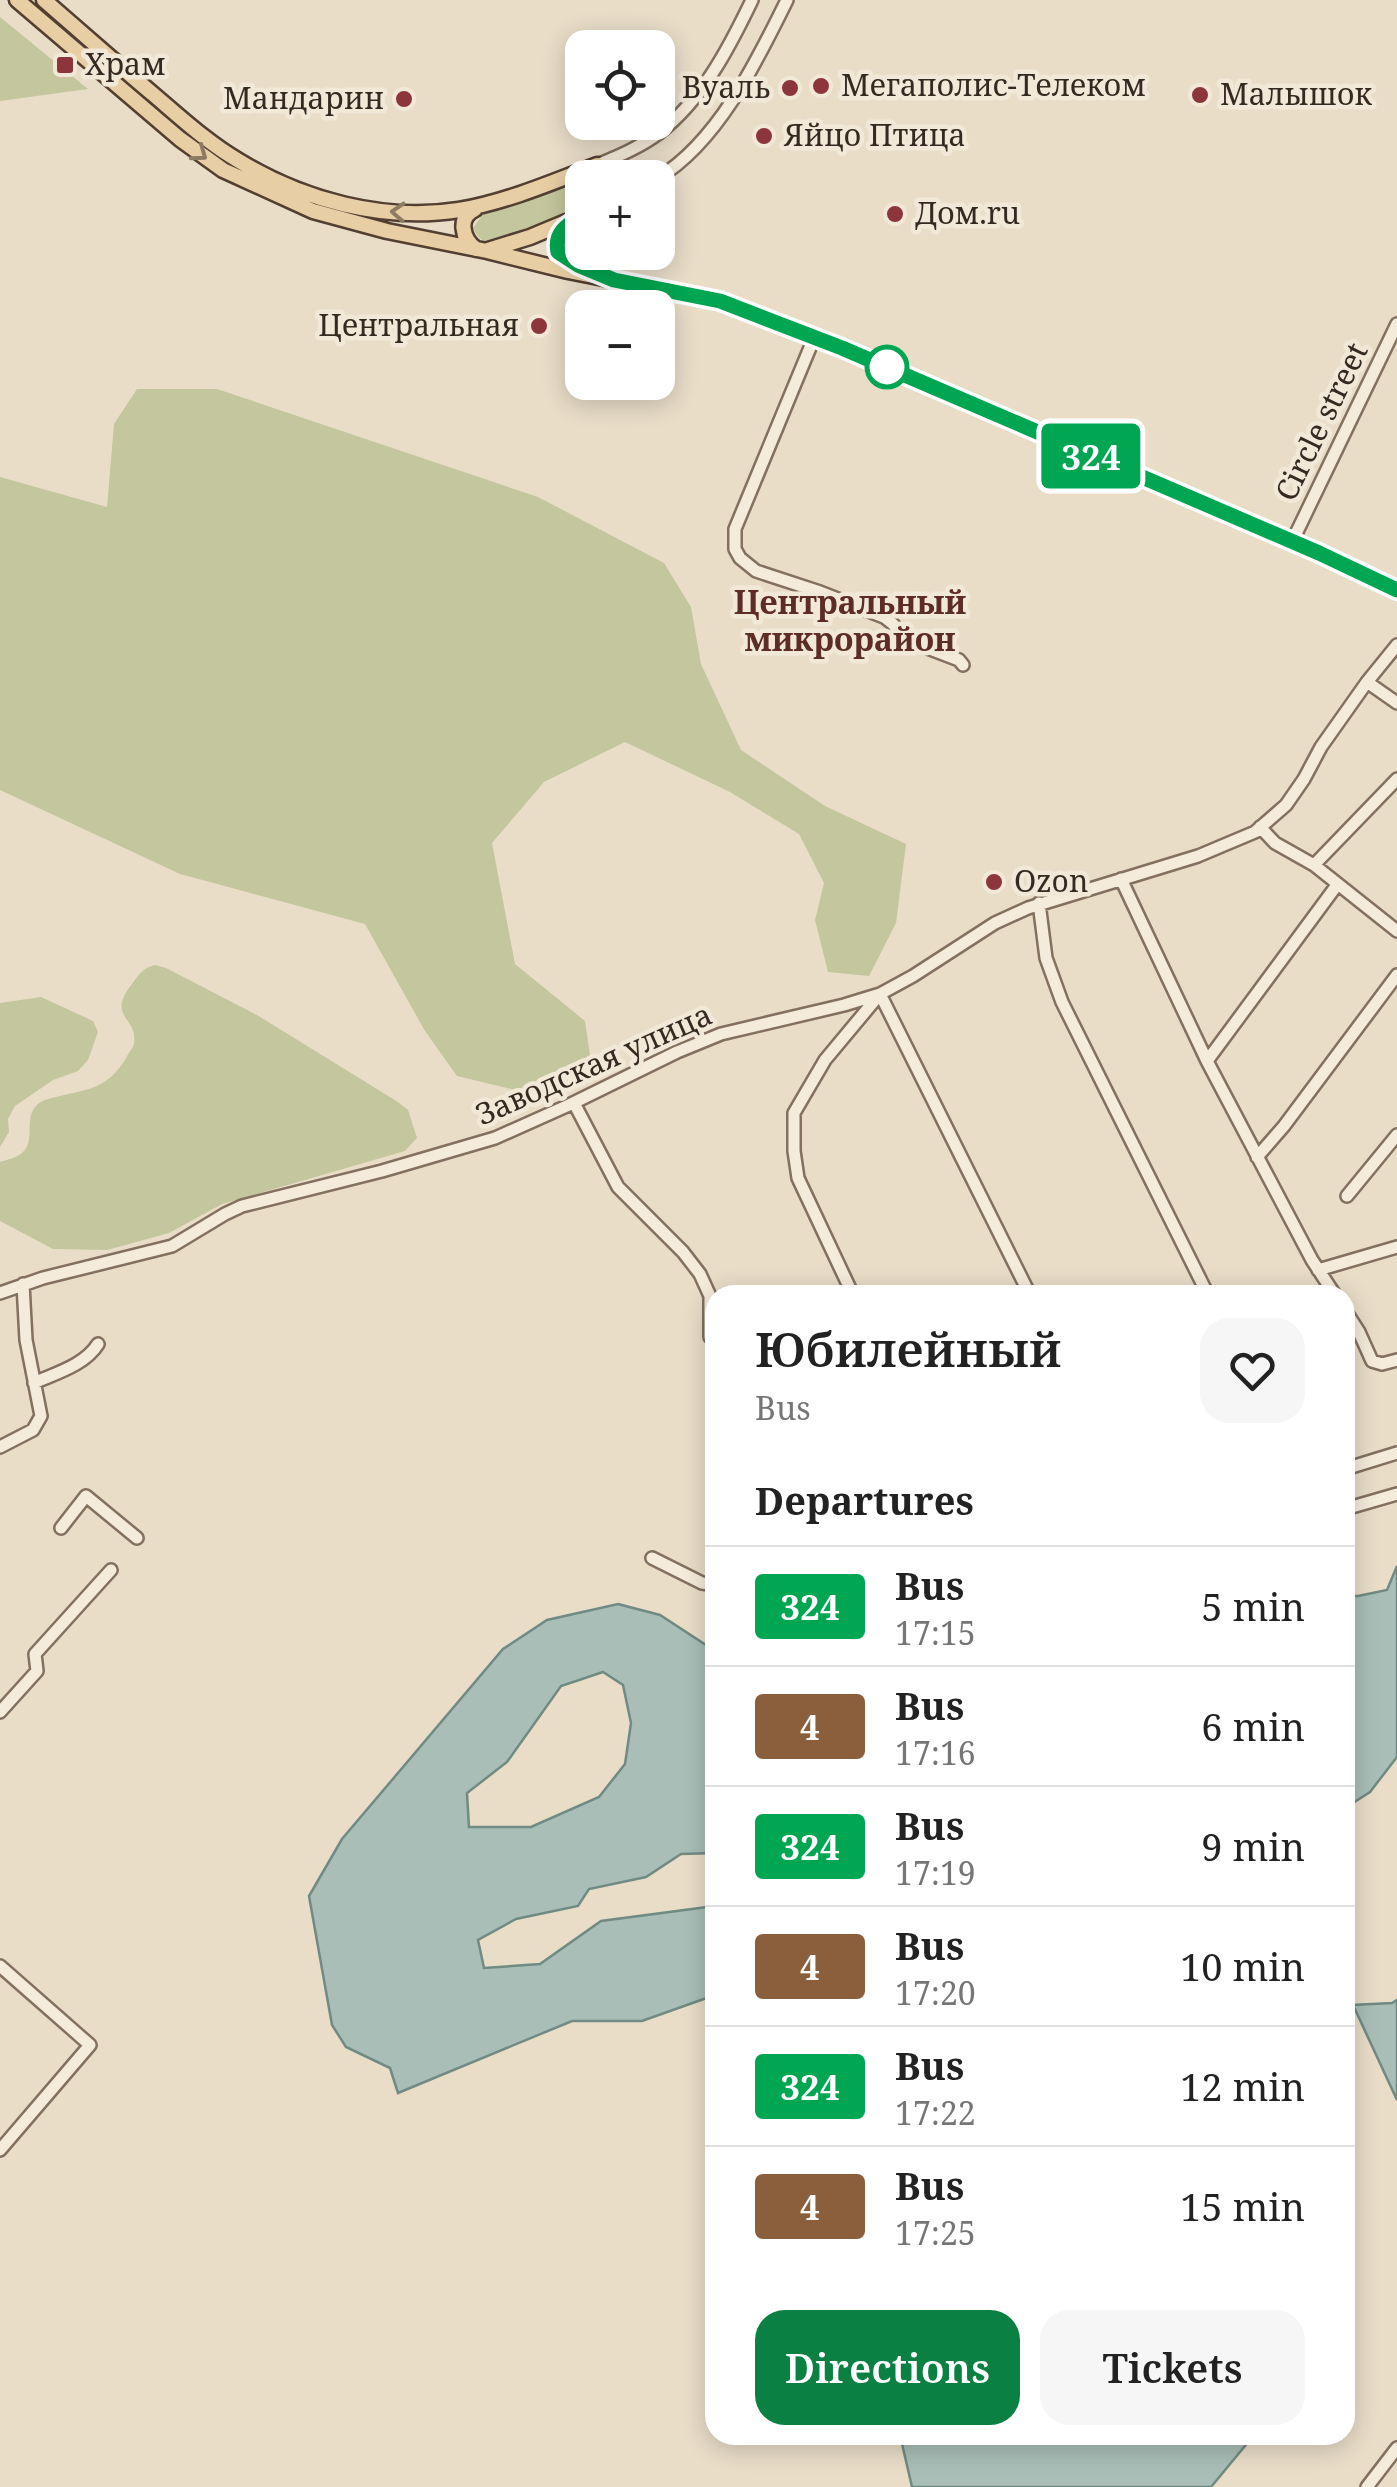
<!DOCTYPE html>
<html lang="en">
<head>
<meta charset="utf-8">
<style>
  :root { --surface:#fff; --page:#f6f6f6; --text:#222; --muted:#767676; --line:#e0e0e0; --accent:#0b8043 }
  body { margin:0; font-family:"Noto Serif",serif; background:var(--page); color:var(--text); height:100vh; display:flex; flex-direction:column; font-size:38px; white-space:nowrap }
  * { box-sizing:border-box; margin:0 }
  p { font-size:32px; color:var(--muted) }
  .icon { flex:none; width:55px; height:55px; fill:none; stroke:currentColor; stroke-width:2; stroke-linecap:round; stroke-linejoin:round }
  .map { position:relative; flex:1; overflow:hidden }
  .panel { position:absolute; left:705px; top:1285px; width:650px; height:1160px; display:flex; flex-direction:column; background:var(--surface); border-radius:30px; box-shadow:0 5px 25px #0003 }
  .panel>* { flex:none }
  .badge { padding:0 20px; border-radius:8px; font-size:35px; line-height:65px }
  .controls { position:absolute; left:565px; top:30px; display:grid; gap:20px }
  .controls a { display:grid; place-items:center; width:110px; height:110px; border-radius:20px; background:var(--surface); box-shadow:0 5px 25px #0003; font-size:50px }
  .map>.badge { position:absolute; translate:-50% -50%; box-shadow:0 0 0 5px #fff }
  h2 { padding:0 50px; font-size:38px; line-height:90px }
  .round { display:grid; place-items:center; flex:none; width:105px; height:105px; border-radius:30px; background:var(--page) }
  .summary { display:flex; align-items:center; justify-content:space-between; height:170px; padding:0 50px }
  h1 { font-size:48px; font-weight:600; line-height:75px }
  .action { display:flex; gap:20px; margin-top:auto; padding:20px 50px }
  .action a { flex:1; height:115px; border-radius:30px; background:var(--accent); color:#fff; font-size:40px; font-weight:600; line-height:115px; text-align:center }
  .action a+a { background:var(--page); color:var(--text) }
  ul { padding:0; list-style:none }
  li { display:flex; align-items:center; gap:30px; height:120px; padding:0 50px; border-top:2px solid var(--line) }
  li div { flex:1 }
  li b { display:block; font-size:38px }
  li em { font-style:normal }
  li .badge { min-width:110px; font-weight:700; text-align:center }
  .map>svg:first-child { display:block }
  .green { fill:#c4c69d }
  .water { fill:#a8beb6; stroke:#708b83; stroke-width:2.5; fill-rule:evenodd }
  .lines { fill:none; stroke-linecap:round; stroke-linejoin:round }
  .minor-casing { stroke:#83705f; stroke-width:16 }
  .major-casing { stroke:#523f32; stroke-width:19 }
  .minor { stroke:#f5ebda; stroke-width:11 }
  .major { stroke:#e8cea4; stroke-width:14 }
  .oneway { stroke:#8e7c62 }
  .line-casing { stroke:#fff; stroke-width:22 }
  .line { stroke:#00a651; stroke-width:15 }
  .poi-dot { fill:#8c363c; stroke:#f2e8d7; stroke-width:4 }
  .stop-dot { fill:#fff; stroke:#00a651; stroke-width:5 }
  .labels { text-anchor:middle; stroke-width:9; stroke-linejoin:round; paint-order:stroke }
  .poi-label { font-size:30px; fill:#352921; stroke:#f2e8d7; text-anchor:start }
  .street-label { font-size:30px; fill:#352921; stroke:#f2e8d7 }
  .neighbourhood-label { font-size:32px; font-weight:bold; fill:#5d2d25; stroke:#f2e8d7 }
</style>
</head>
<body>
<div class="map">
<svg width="1397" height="2487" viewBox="0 0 1397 2487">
  <rect width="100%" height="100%" fill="#e9ddc8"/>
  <path class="green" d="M0,17L88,89L0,101Z
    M593,173L602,177L582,178V208L498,243C484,242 479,241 473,228L483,214Z
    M137,389H217L538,497L664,563L691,607L701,664L741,750L825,806L906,844L896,923L869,976L828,972L815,920L824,883L799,834L730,792L625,742L544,782L492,843L515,964L585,1021L592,1069L549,1098L457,1076L425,1031L365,924L180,874L0,790V477L107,507L114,424Z
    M155,965L166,968L257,1015L398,1102L408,1110L417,1138L405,1151L222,1204L169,1233L107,1250L53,1249L0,1221V1162C6,1160 16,1158 22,1153C37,1140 22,1118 38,1104C44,1099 52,1098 60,1096C90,1089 107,1088 125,1060C125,1059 132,1048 133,1047C142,1017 104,1019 132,984C139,974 143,968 155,965Z
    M41,997L93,1021L98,1032L88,1060L78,1071L53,1080L15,1106L8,1119L9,1132L0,1147V1003Z"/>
  <path class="water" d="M1397,1566V1757L1370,1792L1345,1808V1596H1358L1387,1590Z
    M618,1604L660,1615L715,1651V1853L681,1854L646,1877L589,1889L578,1906L516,1919L478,1940L484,1968L540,1964L601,1921L715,1906V1995L642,2021H572L398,2093L390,2068L346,2047L332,2025L309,1896L342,1839L503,1649L547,1620ZM603,1672L623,1685L631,1723L625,1764L599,1797L531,1827H469L467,1793L507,1762L561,1686Z
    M1397,2000V2100L1353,2005L1392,2003Z
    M900,2435H1254L1211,2487H912Z"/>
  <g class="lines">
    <defs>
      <path id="minor" d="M597,165C619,156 640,147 659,133C702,100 729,48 752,0
        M658,178C718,142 757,61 787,0
        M814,338L735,529V549L740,558L756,571L817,591L884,617L893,624L904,639L959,660L963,665
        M1292,542L1397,324
        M1367,682L1397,703
        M1260,827L1275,843L1314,865L1397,931
        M1314,865L1397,779
        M1121,879L1207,1061L1312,1260L1335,1295
        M1039,903L1046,958L1062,1002L1208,1295
        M1207,1061L1337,885
        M574,1103L618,1187L683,1252L700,1274L710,1296V1337
        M1257,1157L1284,1126L1397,975
        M1347,1196L1397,1135
        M1318,1270L1397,1247
        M0,1293L43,1278L172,1246L225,1214L242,1206L382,1171L495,1138L569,1105L677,1052L721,1034L844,1005L880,994L913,976L995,923L1028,908L1198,856L1255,832L1286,805L1304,779L1321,747L1367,682L1397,645
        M853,1295L798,1178L794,1151V1113L825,1060L880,994L1030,1295
        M1345,1310L1359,1332L1372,1361L1382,1364L1397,1360
        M34,1383C56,1373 85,1365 98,1344
        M0,1447L33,1430L41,1416L26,1340L23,1284
        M1345,1469L1397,1453
        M1345,1509L1397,1494
        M61,1528L86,1496L137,1538
        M652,1558L702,1583L715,1585
        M0,1712L37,1671L35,1654L111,1570
        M0,1966L90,2045L0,2150
        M1367,2487L1397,2448"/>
      <path id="major" d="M17,0L180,139L223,170L313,211L387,231L487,251L568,271L720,301L885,366L1319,553L1397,590
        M44,0C81,32 117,64 154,95C181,118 208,143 239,161C303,200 384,222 459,210C506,202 553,182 597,165
        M475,209C457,217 462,239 476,249
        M582,216C542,239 553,255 590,270
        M488,250L530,237L566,222"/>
    </defs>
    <use href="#minor" class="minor-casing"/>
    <use href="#major" class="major-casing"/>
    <use href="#minor" class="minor"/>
    <use href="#major" class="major"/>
  </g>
  <defs><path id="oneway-chevron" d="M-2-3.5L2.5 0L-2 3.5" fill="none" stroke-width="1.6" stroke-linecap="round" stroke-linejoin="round" transform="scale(2.5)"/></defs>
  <g class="oneway">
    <use href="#oneway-chevron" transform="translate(200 154) rotate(36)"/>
    <use href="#oneway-chevron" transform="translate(398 212) rotate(-177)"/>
  </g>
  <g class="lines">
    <defs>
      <path id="line" d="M582,216C567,225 554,232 558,252L578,265L614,280L720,301L842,348L1319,553L1397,590"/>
    </defs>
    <use href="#line" class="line-casing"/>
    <use href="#line" class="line"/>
  </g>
  <g class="poi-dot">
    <rect x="55" y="55" width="20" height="20" rx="5"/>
    <circle cx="821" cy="86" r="10"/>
    <circle cx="790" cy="88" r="10"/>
    <circle cx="1200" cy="95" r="10"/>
    <circle cx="404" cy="99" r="10"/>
    <circle cx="764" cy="136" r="10"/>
    <circle cx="895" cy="214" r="10"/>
    <circle cx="539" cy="326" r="10"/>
    <circle cx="994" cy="882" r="10"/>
  </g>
  <circle class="stop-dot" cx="887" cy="367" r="20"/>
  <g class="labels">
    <g class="poi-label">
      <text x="85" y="75">Храм</text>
      <text x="841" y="96">Мегаполис-Телеком</text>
      <text x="770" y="98" text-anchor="end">Вуаль</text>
      <text x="1220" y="105">Малышок</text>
      <text x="384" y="109" text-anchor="end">Мандарин</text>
      <text x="784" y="146">Яйцо Птица</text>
      <text x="915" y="224">Дом.ru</text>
      <text x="519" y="336" text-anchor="end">Центральная</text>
      <text x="1014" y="892">Ozon</text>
    </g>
    <g class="street-label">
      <text transform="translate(1322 422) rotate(-64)" y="10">Circle street</text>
      <text transform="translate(594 1065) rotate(-24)" y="10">Заводская улица</text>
    </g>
    <g class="neighbourhood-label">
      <text x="850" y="614">Центральный<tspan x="850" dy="37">микрорайон</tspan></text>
    </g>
  </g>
</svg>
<div class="controls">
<a><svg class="icon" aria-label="locate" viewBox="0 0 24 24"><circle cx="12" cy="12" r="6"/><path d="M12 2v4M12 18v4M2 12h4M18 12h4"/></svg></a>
<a>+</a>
<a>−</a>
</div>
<b class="badge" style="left:1091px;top:456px;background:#00a651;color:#fff">324</b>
<section class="panel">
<div class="summary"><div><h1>Юбилейный</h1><p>Bus</p></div><a class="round"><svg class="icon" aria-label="heart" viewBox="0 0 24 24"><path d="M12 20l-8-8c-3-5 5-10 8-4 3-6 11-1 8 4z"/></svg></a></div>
<h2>Departures</h2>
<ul>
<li><span class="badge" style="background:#00a651;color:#fff">324</span><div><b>Bus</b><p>17:15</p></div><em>5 min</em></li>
<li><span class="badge" style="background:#8b5e3c;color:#fff">4</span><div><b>Bus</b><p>17:16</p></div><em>6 min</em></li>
<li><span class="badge" style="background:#00a651;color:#fff">324</span><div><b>Bus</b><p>17:19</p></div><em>9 min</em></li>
<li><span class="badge" style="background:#8b5e3c;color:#fff">4</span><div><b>Bus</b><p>17:20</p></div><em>10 min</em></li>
<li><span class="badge" style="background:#00a651;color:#fff">324</span><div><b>Bus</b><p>17:22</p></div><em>12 min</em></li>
<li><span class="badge" style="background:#8b5e3c;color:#fff">4</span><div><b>Bus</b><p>17:25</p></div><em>15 min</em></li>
</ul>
<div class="action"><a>Directions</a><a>Tickets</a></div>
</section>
</div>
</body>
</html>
